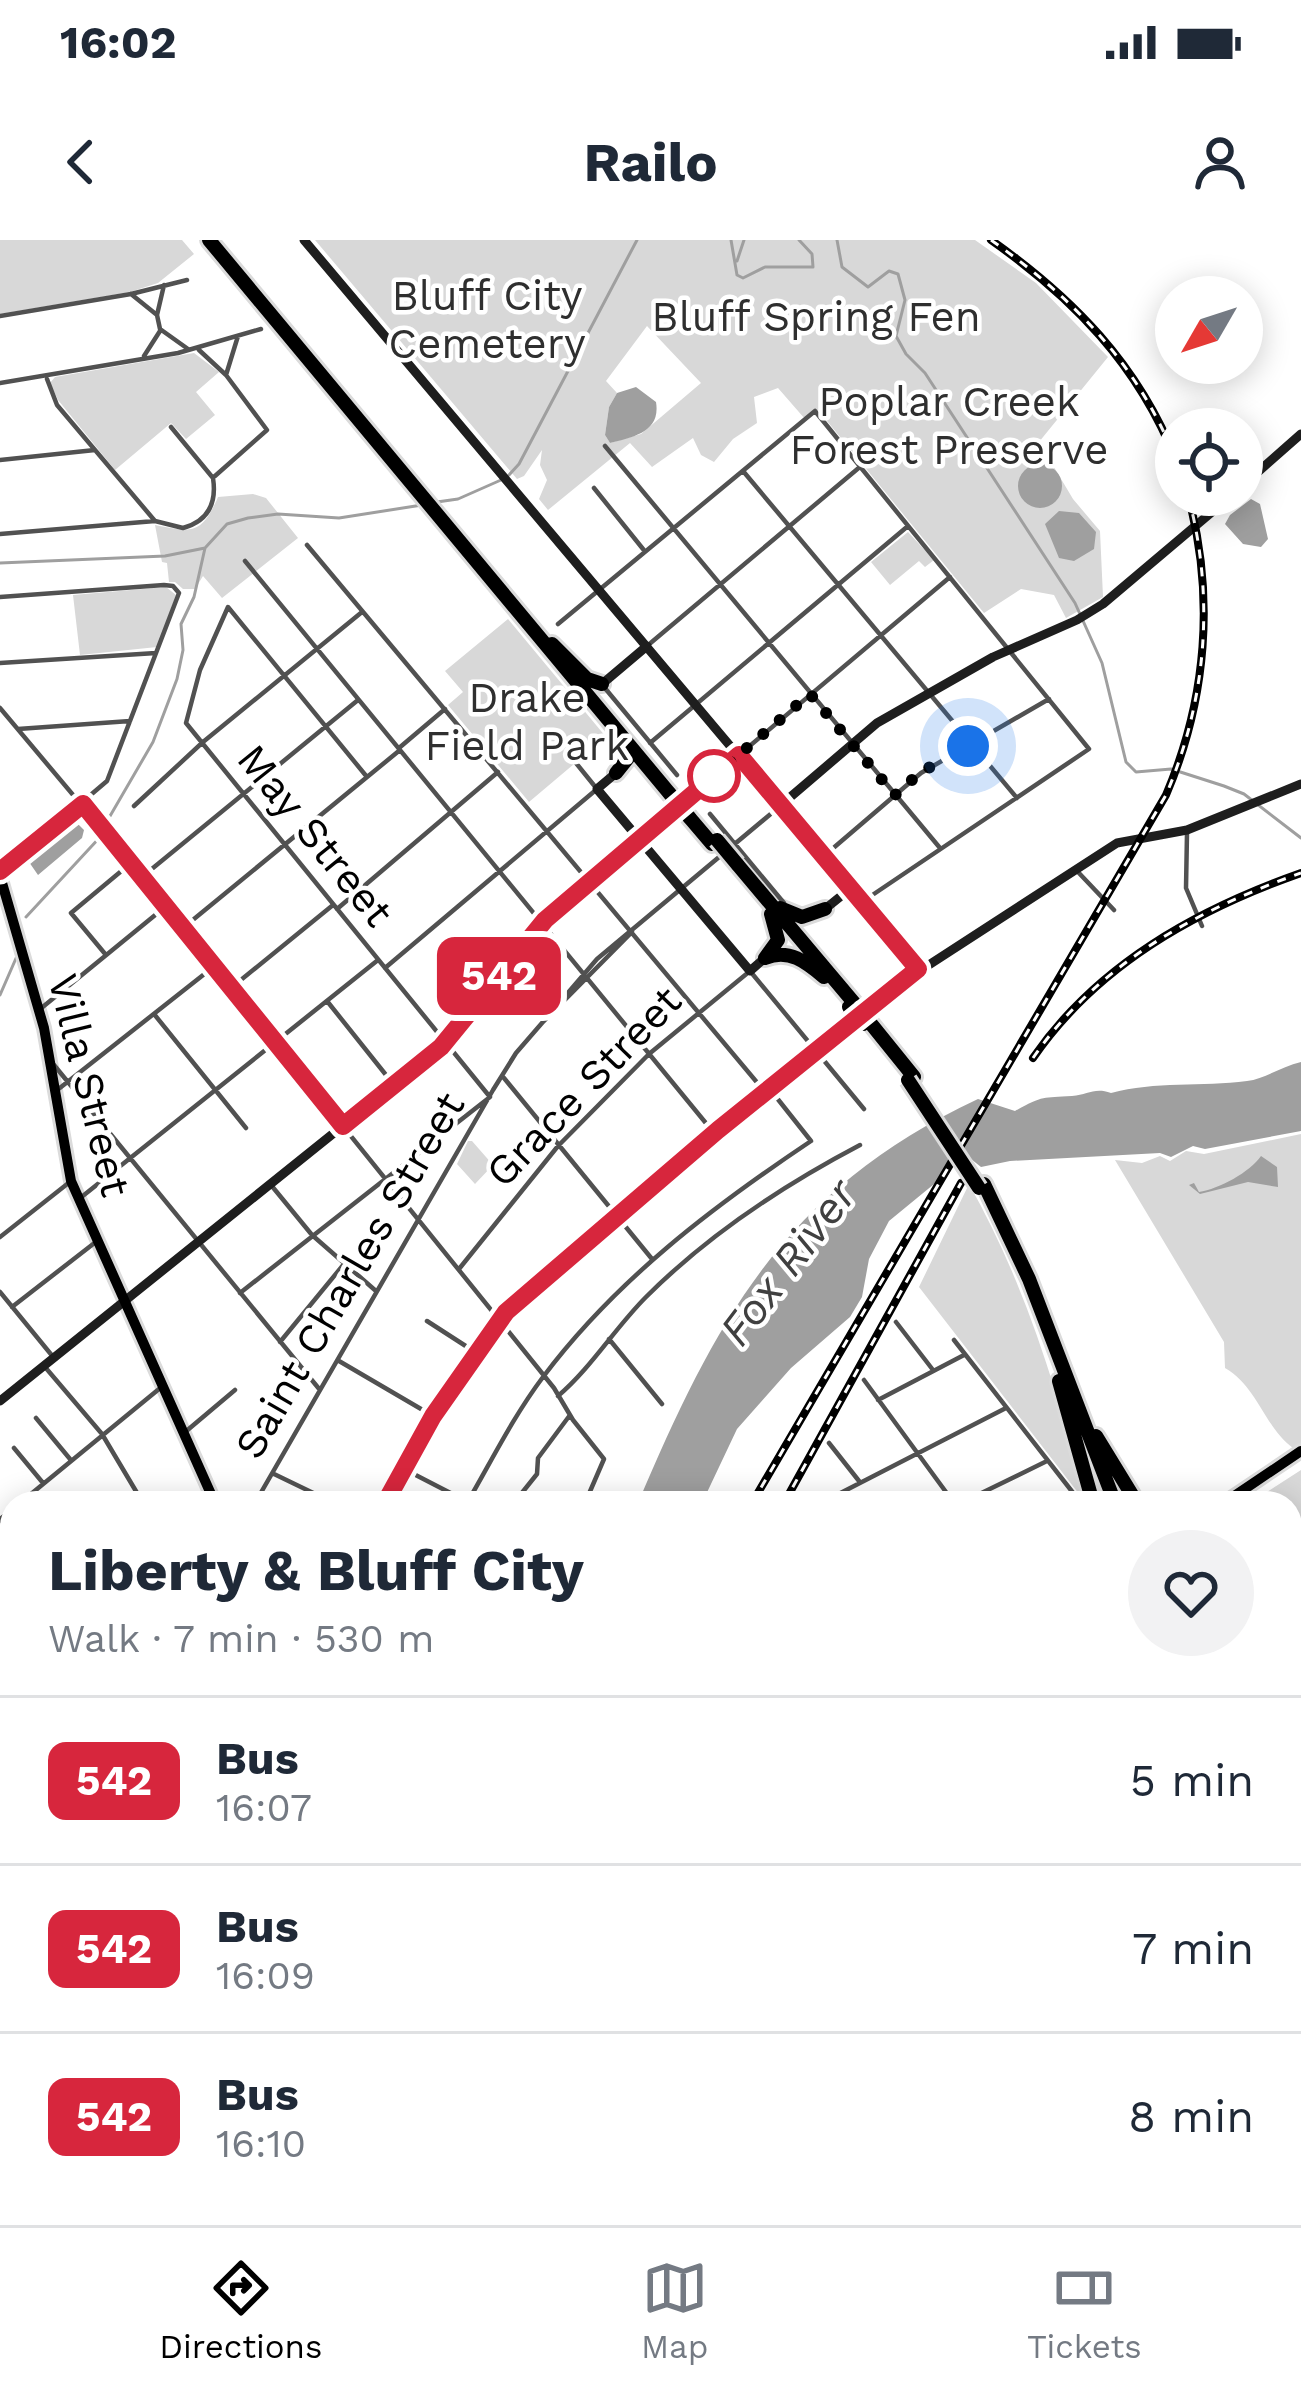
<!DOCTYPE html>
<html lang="en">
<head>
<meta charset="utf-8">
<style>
  :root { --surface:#fff; --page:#f2f2f3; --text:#1f2937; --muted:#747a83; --line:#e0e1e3; --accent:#000 }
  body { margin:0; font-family:"Work Sans",sans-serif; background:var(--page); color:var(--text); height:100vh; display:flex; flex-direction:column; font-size:45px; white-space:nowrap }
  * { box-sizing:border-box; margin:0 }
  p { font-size:39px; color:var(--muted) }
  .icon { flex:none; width:66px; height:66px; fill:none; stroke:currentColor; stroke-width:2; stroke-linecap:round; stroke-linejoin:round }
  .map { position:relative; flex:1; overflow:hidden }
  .drawer { position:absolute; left:0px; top:1251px; width:1302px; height:735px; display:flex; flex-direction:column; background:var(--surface); border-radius:36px 36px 0 0; box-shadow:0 6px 30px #0003 }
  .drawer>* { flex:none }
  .badge { padding:0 24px; border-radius:18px; font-size:42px; line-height:78px }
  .needle { width:78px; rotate:231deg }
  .fabs { position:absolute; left:1155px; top:36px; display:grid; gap:24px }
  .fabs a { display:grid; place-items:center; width:108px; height:108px; border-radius:50%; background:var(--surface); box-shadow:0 6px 30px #0003; font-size:60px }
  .you { position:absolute; width:60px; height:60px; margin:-30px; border:9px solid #fff; border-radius:50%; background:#1a73e8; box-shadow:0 0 0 18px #1a73e833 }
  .map>.badge { position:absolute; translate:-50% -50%; box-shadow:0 0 0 6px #fff }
  .round { display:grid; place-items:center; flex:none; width:126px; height:126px; border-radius:63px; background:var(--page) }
  .head { display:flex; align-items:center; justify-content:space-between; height:204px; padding:0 48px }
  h1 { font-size:57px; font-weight:700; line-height:90px }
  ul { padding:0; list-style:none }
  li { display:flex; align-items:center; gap:36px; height:168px; padding:0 48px; border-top:3px solid var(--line) }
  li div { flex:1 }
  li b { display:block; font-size:45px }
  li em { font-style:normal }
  li .badge { min-width:132px; font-weight:700; text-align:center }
  .status { display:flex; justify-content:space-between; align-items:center; height:84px; padding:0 60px; background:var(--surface); direction:ltr }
  .status svg { height:33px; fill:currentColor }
  header { display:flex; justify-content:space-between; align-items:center; height:156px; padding:0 48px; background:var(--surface); font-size:54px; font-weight:700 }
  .menu { display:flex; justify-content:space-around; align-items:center; height:168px; border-top:3px solid var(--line); background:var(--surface); font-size:33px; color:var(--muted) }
  .menu a { display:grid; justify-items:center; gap:6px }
  .menu .on { color:var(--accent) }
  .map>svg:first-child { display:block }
  .green { fill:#d8d8d8; fill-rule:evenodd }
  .water { fill:#9f9f9f }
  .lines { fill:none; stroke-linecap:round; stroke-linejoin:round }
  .stream { stroke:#9f9f9f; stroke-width:3 }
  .primary-casing { stroke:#dbdbdb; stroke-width:16 }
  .highway-casing { stroke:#dbdbdb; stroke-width:20 }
  .street { stroke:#515151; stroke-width:4.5 }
  .secondary { stroke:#1e1e1e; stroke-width:9 }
  .primary { stroke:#000; stroke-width:10 }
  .highway { stroke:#000; stroke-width:14 }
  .rail-casing { stroke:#000; stroke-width:8 }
  .rail { stroke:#fff; stroke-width:3; stroke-dasharray:9; stroke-linecap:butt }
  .highway-bridge-casing { stroke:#dbdbdb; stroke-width:20; stroke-linecap:butt }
  .highway-bridge { stroke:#000; stroke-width:14 }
  .line-casing { stroke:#fff; stroke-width:27 }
  .line { stroke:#d7263d; stroke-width:18 }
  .walk { stroke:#000; stroke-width:12; stroke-dasharray:0 21.6 }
  .stop-dot { fill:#fff; stroke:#d7263d; stroke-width:6 }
  .labels { text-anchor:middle; stroke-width:9; stroke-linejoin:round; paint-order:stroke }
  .park-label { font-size:42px; fill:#2f2f2f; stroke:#fff }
  .street-label { font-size:42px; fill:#000; stroke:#fff }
  .water-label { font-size:45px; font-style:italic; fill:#404040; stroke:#fff }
</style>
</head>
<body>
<div class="status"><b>16:02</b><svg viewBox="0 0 49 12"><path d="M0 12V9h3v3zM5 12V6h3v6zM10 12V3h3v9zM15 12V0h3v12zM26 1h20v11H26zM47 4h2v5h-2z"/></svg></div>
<header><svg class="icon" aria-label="back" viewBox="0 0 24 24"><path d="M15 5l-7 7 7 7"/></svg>Railo<svg class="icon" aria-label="person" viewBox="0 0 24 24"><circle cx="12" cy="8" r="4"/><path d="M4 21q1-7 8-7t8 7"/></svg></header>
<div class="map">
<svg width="1301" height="1985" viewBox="0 0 1301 1985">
  <rect width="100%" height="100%" fill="#fff"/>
  <path class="green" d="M0,0H182L194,14L158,43L130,52L0,74Z
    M315,0H975L1036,43L1108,117L1039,202L1073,259L1100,291L1103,357L1066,378L1054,355L1021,349L984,373L818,170L805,179L778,148L754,157L757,183L733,199L714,222L701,215L693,198L652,227L630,203L548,270L539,259L547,240L540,225L542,210L524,236L517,239ZM647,86L701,143L641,194L610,203L605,195L609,167L617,153L606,141Z
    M194,113L219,132L196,152L215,175L186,199L171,183L115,230L58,160L50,143L55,137Z
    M253,254L266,258L298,298L222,358L203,336L195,349H183L175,342H169L167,323L162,322L155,285C192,292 201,296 218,257Z
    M908,292L934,320L925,327L919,321L890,345L871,322Z
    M166,347L176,355L157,407L80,415L73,355Z
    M508,379L606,497L529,562L448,465L463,452L445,431Z
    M1301,894V1204L1293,1208C1265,1188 1257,1146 1225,1128L1224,1102L1115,920L1142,923L1160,916L1170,921L1186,911L1204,914Z
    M468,901H472L493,925L475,944L457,924Z
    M969,944C1026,1045 1058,1152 1086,1263L919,1047Z
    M1301,1230V1539L1290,1525V1263H1250Z
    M0,1364L12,1379V1489L0,1496Z"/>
  <path class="water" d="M636,147L656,162C661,192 633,197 610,203L605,195L609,167L617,153Z
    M1018 246a22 22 0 1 1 44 0a22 22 0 1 1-44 0Z
    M1251,259L1260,264L1268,299L1261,307L1243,304L1225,284L1230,275Z
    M1059,271L1079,273L1096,292L1094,309L1074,321L1059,318L1045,284Z
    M78,584L84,590L82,598L38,635L29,622Z
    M1301,822V891L1205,909L1193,906L1171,917L1160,913L1010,921L981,927L971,919L954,926L942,944L939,940L889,981L869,1019L862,1057L850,1077L791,1128L737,1189L702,1263H638C717,1077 786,949 978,859L1015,871C1044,855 1042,858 1072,856C1088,855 1094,847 1111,853C1155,841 1202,847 1247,841C1265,839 1282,826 1301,822Z
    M1261,916L1277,927L1278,947L1248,942L1200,954L1189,945L1194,943L1199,952C1219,949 1250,932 1261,916Z
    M391,1974H452L448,1985H388Z"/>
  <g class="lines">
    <path class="stream" d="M731,0L737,35L743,38L765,27H813L812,14L799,0
      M837,0L842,27L868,47L889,31L898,34L905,60L896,96L906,114L925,133L1075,363L1102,423L1126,522L1136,532L1171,529L1224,546L1244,554L1301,598
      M737,21L744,0
      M509,235L519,224L637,0
      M437,262L458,259L501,240
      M0,323L165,316L205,308L227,284L248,278L278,274L339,278L422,265
      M106,583L153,502L177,439L183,410L181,384L194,357L205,308
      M26,677L102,595
      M0,755L17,716"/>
    <defs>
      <path id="primary" d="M0,636L44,788L71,941L215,1263
        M1224,1263L1301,1211
        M108,1985L122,1974
        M521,1985L523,1974"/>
      <path id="highway" d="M209,0L670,554
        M552,404L587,439L602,444
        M616,533L628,518L624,501
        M689,577L712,604
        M737,624L855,764
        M780,668L802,677L825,669
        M765,718C789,708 806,722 824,737
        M765,718L778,700L771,674
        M868,780L914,837
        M984,944L1029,1039L1115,1263
        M1059,1141L1093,1263
        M1096,1196L1137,1263
        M1290,1562L1301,1576"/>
    </defs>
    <use href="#primary" class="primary-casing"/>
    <use href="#highway" class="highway-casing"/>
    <path class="street" d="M131,54L157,75L160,89L188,109
      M157,75L164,45
      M0,76L131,54L187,40
      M199,110L226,135
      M144,116L160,91
      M47,139L57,165L155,281
      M0,143L178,113L261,89
      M171,187L213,238
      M605,206L940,608
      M0,220L95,210
      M743,231L1017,558
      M215,236L267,190L226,135L238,96
      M594,248L643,309
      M0,294L155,281L183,288C208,281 217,264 213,238
      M307,305L765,852
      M245,321L714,893
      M0,357L164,345L173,346L179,353L107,541L0,632
      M558,384L815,171L1089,509L862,662
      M647,406L861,226
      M0,423L156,413
      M604,447L677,535
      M0,468L142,637L554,1148L573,1180L604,1219L585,1263
      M18,489L130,481
      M650,503L908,286
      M399,508L445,469
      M739,515L950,337
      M134,566L203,502L362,372
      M710,574L784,663
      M1187,593L1186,648L1202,686
      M824,616L921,533L1049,459
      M1078,632L1114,670
      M142,637L358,460
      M337,669L498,532
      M183,688L400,510
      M632,692L542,783L597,719L779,567
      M106,715L71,673L131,623
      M385,728L597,549L576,523
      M231,748L333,665
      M327,761L394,845
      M39,770L165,667
      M154,774L246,888
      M54,825L320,1150
      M504,838L652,1019
      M56,851L212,728
      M271,945L312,995L376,1051
      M79,959L378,720
      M0,997L71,941
      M459,1029L558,906L649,814L750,731L864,869
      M0,1052L54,1118
      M240,1053L490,857L186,483L200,430L228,367L367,537
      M12,1067L97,1001
      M427,1081L475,1112
      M896,1082L933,1130
      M609,1099L662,1164
      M954,1100L1081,1263
      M280,1102L344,1024
      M339,1121L433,1176
      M45,1127L102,1194L143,1263
      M864,1140L954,1263
      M558,1156C591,1128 615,1088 646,1057C708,995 782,946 860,905
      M878,1160L964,1115
      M36,1178L70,1219
      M184,1193L235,1150
      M829,1203L859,1241
      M14,1208L43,1243
      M404,1229L468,1262
      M274,1234L334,1263
      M20,1263L159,1149
      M121,1263L135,1252
      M255,1263L493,850L516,813L542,783
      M467,1263C492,1220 513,1177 543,1137C616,1040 711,968 811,901L769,848
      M521,1263V1254L537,1234L538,1218L570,1175
      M821,1263L1006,1168
      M961,1263L1047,1221
      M12,1270L0,1279L12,1294
      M1290,1287L1301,1289
      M2,1359L12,1350
      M0,1557L12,1548
      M0,1577L12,1591
      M1290,1649L1301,1664
      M0,1707L12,1699
      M1290,1773L1301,1788
      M0,1848L12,1863
      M1290,1881L1301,1895
      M0,1920L12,1910
      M1290,1937L1301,1927
      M553,1974L574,1985
      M730,1974L739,1985
      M918,1974L928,1985
      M1176,1974L1186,1985
      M1283,1974L1293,1985
      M236,1985L250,1974
      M326,1985L330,1974
      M379,1985L382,1974
      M704,1985L710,1974
      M775,1985L788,1974
      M892,1985L905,1974
      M1012,1985L1024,1974
      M1120,1985L1133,1974
      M1235,1985L1248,1974"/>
    <path class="secondary" d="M304,0L918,729
      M1242,246L1301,194
      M602,444L647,406
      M616,533L597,549L750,731L765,718
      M781,565L877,483L993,417L1077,380L1103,364L1232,255
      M825,669L851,648
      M0,1161L441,807L546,680L739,515
      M385,1263L433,1176L506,1072L619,973L884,754L1117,603L1187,590L1301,544
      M0,1681L12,1696
      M151,1974L159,1985
      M234,1974L243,1985"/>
    <use href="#primary" class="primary"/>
    <use href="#highway" class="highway"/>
    <defs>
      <path id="rail" d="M991,0C1073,58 1138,124 1176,220
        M1033,818C1097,725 1196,670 1301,633
        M752,1263L1166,555C1207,459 1215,356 1188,255
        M784,1263L961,943
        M462,1985L466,1974
        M515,1985L516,1974"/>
    </defs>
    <use href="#rail" class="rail-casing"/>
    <use href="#rail" class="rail"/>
    <defs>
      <path id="highway-bridge" d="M670,554L689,577
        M717,600L737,624
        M849,767L863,784
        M908,840L979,948"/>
    </defs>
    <use href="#highway-bridge" class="highway-bridge-casing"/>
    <use href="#highway-bridge" class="highway-bridge"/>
  </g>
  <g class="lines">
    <defs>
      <path id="line" d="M0,631L83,564L343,886L441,807L545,680L739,515L918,729L718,890L506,1072L433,1176L385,1263"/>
    </defs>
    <use href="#line" class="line-casing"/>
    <use href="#line" class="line"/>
    <path class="walk" d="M714,536L810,454L895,555L921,532L968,506"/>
  </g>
  <circle class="stop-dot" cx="714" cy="536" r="24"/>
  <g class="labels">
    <g class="park-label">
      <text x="487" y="70">Bluff City<tspan x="487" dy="48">Cemetery</tspan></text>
      <text x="816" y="91">Bluff Spring Fen</text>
      <text x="949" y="176">Poplar Creek<tspan x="949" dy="48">Forest Preserve</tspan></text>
      <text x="527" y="472">Drake<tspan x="527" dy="48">Field Park</tspan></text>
    </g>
    <g class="street-label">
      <text transform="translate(316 595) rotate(51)" y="15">May Street</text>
      <text transform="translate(90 845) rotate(76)" y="15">Villa Street</text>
      <text transform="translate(583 846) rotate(-46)" y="15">Grace Street</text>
      <text transform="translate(349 1035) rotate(-60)" y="15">Saint Charles Street</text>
    </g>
    <g class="water-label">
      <text transform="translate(787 1022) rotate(-53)" y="16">Fox River</text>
    </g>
  </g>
</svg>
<div class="fabs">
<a><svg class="needle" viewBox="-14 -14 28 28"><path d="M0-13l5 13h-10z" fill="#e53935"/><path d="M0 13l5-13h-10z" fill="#747a83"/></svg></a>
<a><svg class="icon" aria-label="locate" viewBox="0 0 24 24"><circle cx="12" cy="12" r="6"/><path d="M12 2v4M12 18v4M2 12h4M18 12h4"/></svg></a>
</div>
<div class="you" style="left:968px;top:506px"></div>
<b class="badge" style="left:499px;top:736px;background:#d7263d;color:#fff">542</b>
<section class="drawer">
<div class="head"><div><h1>Liberty &amp; Bluff City</h1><p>Walk · 7 min · 530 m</p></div><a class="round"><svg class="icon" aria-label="heart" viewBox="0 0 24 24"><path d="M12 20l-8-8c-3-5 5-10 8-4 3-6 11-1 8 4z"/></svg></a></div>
<ul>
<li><span class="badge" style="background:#d7263d;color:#fff">542</span><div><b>Bus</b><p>16:07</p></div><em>5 min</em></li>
<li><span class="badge" style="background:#d7263d;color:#fff">542</span><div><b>Bus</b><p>16:09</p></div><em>7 min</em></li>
<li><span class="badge" style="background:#d7263d;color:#fff">542</span><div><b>Bus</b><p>16:10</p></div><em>8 min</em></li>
</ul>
</section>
</div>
<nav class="menu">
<a class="on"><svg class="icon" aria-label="directions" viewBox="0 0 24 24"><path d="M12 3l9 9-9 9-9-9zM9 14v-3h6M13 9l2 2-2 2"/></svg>Directions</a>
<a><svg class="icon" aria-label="map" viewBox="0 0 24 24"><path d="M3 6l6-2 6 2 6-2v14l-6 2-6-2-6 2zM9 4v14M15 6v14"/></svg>Map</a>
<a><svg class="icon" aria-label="tickets" viewBox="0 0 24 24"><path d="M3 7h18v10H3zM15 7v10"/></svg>Tickets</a>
</nav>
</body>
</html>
